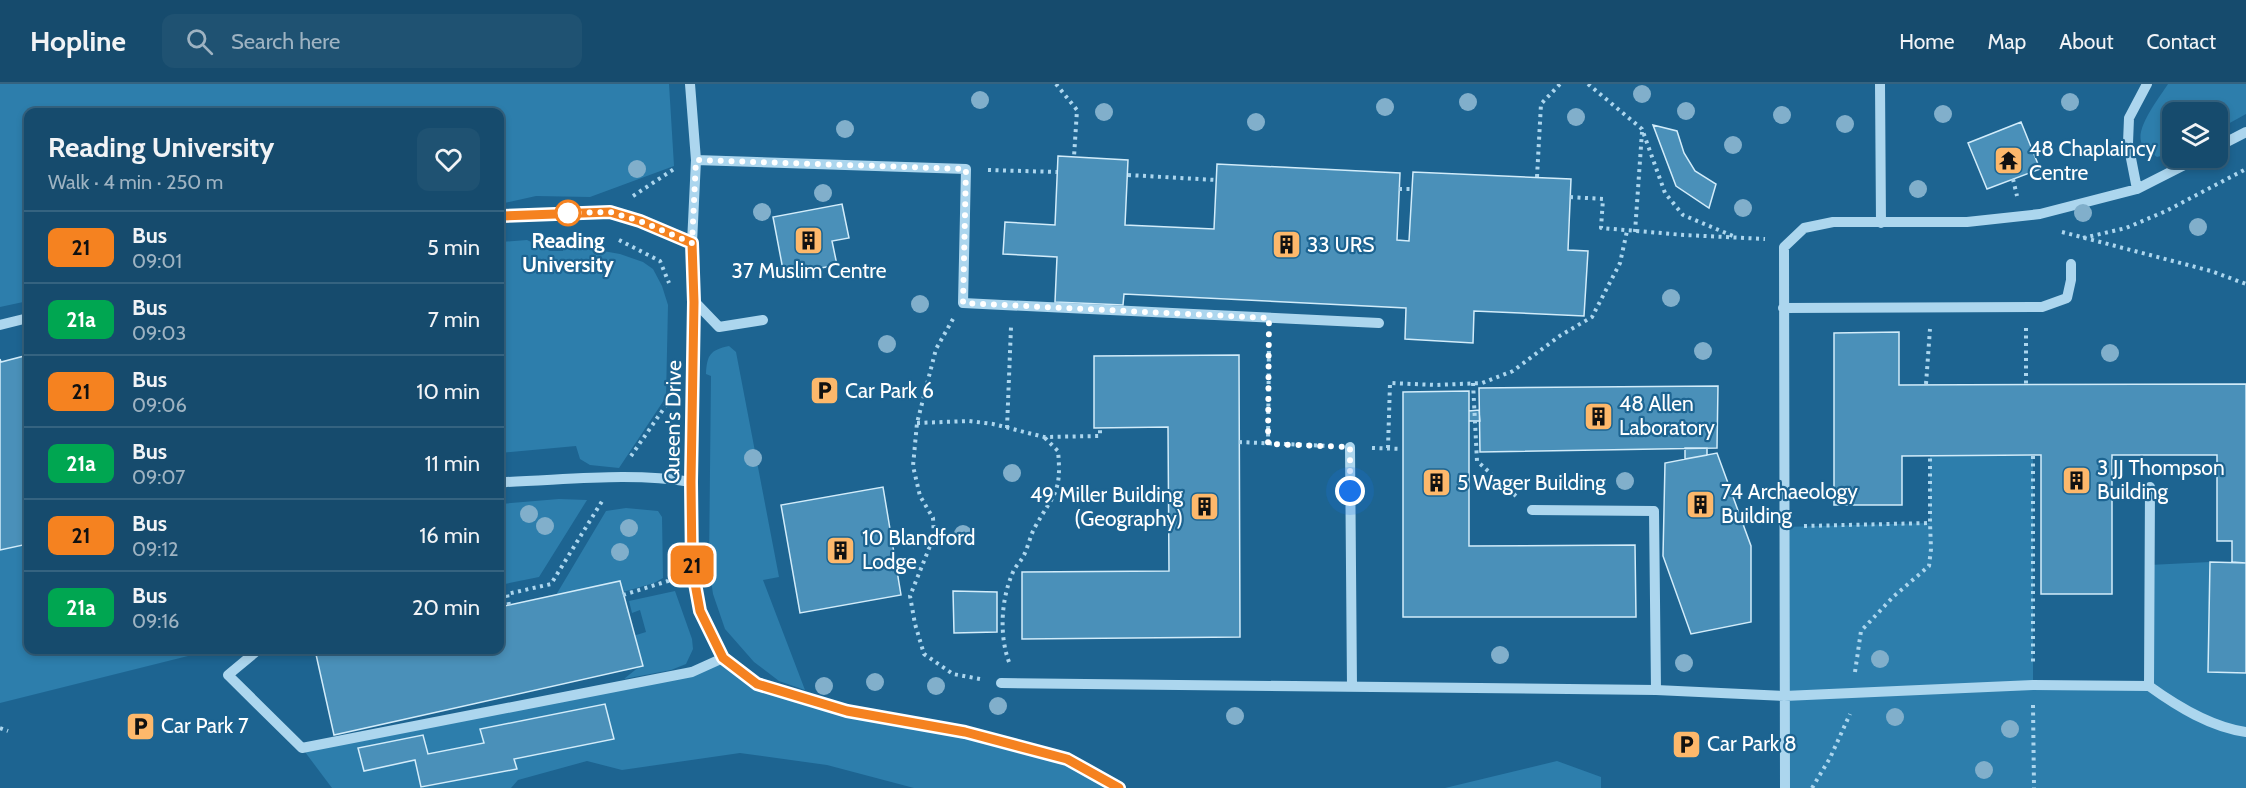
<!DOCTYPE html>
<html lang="en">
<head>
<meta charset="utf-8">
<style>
  :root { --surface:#164b6d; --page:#1f5272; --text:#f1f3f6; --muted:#9eb3c2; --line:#356380 }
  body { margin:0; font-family:Cabin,sans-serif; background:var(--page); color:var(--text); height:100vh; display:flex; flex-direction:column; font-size:22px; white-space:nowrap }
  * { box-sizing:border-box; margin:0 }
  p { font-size:20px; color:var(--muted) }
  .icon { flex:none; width:33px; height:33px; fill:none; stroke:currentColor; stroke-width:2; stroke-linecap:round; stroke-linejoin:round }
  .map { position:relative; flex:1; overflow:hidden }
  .sheet { position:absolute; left:24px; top:24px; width:480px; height:546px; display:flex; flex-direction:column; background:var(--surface); border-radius:12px; box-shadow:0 3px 9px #0003,0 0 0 2px var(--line) }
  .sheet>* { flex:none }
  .badge { padding:0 12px; border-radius:9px; font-size:21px; line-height:39px }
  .buttons { position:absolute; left:2162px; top:18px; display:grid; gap:12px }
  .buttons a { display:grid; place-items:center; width:66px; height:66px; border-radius:12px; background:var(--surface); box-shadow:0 3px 9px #0003,0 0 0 2px var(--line); font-size:30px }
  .you { position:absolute; width:30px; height:30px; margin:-15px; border:4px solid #fff; border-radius:50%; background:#1a73e8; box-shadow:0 0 0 9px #1a73e833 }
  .map>.badge { position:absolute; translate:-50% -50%; box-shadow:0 0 0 3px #fff }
  .round { display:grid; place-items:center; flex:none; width:63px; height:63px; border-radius:12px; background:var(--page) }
  .headline { display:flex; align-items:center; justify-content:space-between; height:102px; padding:0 24px }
  h1 { font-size:28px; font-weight:800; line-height:45px }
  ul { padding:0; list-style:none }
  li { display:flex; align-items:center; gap:18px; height:72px; padding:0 24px; border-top:2px solid var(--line) }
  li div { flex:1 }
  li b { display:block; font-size:22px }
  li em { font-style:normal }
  li .badge { min-width:66px; font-weight:700; text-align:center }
  header { display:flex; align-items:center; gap:36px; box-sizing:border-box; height:84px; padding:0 30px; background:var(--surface); border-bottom:2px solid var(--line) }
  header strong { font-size:28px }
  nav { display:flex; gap:33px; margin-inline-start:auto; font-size:21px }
  .search { width:420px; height:54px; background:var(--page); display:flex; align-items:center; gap:15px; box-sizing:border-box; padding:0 21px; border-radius:12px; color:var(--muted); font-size:22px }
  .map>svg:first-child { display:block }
  .green { fill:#2d7eac }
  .building { fill:#4a90b9; stroke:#d2ecfa; stroke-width:1.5 }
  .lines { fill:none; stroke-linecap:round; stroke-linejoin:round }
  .path { stroke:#acd6ee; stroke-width:4; stroke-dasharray:3 4.5; stroke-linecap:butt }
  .minor { stroke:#acd6ee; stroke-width:10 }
  .tree { fill:#81afcb }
  .line-casing { stroke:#fff; stroke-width:14 }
  .line { stroke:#f58220; stroke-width:9 }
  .walk { stroke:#fff; stroke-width:6; stroke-dasharray:0 10.8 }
  .stop-dot { fill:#fff; stroke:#f58220; stroke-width:3 }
  .labels { text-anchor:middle; stroke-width:4.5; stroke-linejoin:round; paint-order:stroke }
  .poi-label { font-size:21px; fill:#fff; stroke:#1d6491; text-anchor:start }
  .stop-label { font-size:21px; font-weight:bold; fill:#fff; stroke:#1d6491 }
  .street-label { font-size:21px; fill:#fff; stroke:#1d6491 }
</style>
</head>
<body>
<header>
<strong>Hopline</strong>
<div class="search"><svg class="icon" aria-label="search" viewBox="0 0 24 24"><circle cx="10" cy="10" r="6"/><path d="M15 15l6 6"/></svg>Search here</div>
<nav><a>Home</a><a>Map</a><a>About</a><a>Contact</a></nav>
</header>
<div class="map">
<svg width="2246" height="704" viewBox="0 0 2246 704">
  <rect width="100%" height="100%" fill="#1d6491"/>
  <path class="green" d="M0,0H669L674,82L590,113L536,112L500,120V28H28V217L0,223Z
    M2168,0H2246V30L2217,46V28H2172V69L2157,73C2152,69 2145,66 2142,60C2134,45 2160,13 2168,0Z
    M527,156L550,167H563V160L620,170L643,178L653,185L662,202L668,221L666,313L619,384L590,381L580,375L576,362L500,369V158Z
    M729,262L736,268L779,493L763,496L805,606L779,597L754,578L725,545L713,510L709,482L711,292L706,290C707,271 710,266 729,262Z
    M1930,372H2033V601L2149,602V481L2210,478L2208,588L2246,589V704H1785L1783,443L1930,439Z
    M559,415L587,416L539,493L500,501V420Z
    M626,424L658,427L662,433L663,494L654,499L623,508L620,497L556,511L606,427Z
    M28,460V566H199L192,571L0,619V466Z
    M675,507L692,555L693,565L686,580L671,586L624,595L640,582L633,552L646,548L640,526L632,529L629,517Z
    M723,574L757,600L847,627L1067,675L1119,704H914L827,681L740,669L622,686L587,677L518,696L511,704H332L302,664L692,588Z
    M1557,677L1601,693V704H1445Z"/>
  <path class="building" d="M2021,38L2040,85L1987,105L1968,59Z
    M1653,41L1677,47L1684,69L1695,87L1716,100L1709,124L1676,102Z
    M1058,72L1128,76L1125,141L1214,145L1217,80L1400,89L1397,156L1409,157L1413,88L1571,95L1568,166L1588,167L1584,232L1474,227L1473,259L1405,255L1406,224L1124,210L1123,221L1055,218L1057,173L1003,170L1005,138L1055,141Z
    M842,120L849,154L832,157L837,181L784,191L773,133Z
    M1899,248V301L2246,300V479L2232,478V457H2217V371H2112V510H2041V371L1902,372V421H1834V249Z
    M28,271V385L25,386L28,402V460L0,466V275L1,278Z
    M1239,271L1240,553L1022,555V488L1169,487L1168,343L1094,344V272Z
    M1718,302L1717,364L1480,368L1479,304Z
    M1469,307V462L1635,461L1636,533H1403V308Z
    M1479,326L1480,337H1469V327Z
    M1685,364H1707V371L1685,375Z
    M1717,369L1751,462V538L1691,550L1663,472L1665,379Z
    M883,403L901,511L800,529L781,421Z
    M2210,478L2246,479V589L2208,588Z
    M620,497L643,582L334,651L315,566H500V523Z
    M953,507L997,508V548L954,549Z
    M605,620L614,655L514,675L517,685L421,703L415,676L364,687L358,664L423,651L428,670L484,659L480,645Z"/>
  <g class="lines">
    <path class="path" d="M1056,0L1077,26L1074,73
      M1588,0L1642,45L1665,109L1683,131L1733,152
      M988,86L1057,88
      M1128,91L1216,96
      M1537,93L1541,20L1560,0
      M2013,95L2017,112
      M1399,105H1412
      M633,112L674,85
      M1570,113L1603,115L1601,144L1684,151L1765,155
      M1635,148L1642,48
      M2062,148L2211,187L2246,200
      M2083,154L2126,144L2166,127L2246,85
      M619,156L660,177L669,199
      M953,235L936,265L917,339L913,382L920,412L933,434L934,452L910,512L915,540L924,570L953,590L980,595
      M2026,244V300
      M1473,299L1477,377L1517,413
      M1926,300L1930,245
      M917,339L969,337L993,340L1044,353L1100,352V344
      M1007,344L1011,243
      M1239,358L1329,362
      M1268,360L1269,256
      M1372,364L1402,365
      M1388,364L1390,299L1436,301L1482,299L1513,287L1561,251L1592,233L1620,179L1627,147
      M631,372L669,317
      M2033,372V580
      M1804,442L1930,439V372
      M623,511L668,497L671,491
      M509,521L507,510L551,500L604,414
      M1009,578C999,551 1001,515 1013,488C1015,483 1020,478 1023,473C1028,464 1030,452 1035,443C1054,409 1062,409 1058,367L1044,353
      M1855,588L1861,547L1893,513L1929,482L1931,465L1930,439
      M2033,621L2034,704
      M0,644L8,647
      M1812,704L1830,674L1850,630"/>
    <path class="minor" d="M690,0L696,76L692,159L694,217L691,398L692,483L700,527L723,574L757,600L847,627L965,648L1067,675L1119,704
      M1880,0L1881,139
      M2217,63L2246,48
      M696,76L966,85L963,219L1379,239
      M2137,105L2128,59L2129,34L2147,0
      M500,132L610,128L640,137L692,159
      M694,217L719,243L763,236
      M1783,224L2042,223L2067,214L2071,196V180
      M0,241L28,234
      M1350,363L1352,603
      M500,400L506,398C567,396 631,388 691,398
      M1532,426L1654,427L1656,606
      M258,566L228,591L302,664L692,588L723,574
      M1001,599L1656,606L1784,612L2033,601L2149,602L2150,403
      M2149,602C2178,623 2211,643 2246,648
      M1785,704L1784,163L1804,144L1833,138H1967L2040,130L2137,105L2198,74"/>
  </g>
  <g class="tree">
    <circle cx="1642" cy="10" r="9"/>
    <circle cx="980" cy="16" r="9"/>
    <circle cx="1468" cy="18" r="9"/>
    <circle cx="2070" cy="18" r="9"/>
    <circle cx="1385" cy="23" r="9"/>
    <circle cx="1686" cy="27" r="9"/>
    <circle cx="1104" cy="28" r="9"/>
    <circle cx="1943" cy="30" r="9"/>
    <circle cx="1782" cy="31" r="9"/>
    <circle cx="1576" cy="33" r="9"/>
    <circle cx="1256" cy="38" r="9"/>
    <circle cx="1845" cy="40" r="9"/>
    <circle cx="845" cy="45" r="9"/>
    <circle cx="1733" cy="61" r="9"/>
    <circle cx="637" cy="85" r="9"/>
    <circle cx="1918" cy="105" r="9"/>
    <circle cx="823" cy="109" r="9"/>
    <circle cx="1743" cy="124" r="9"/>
    <circle cx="762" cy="128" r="9"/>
    <circle cx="2083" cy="129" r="9"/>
    <circle cx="2198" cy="143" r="9"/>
    <circle cx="1671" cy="214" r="9"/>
    <circle cx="920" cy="220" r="9"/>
    <circle cx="887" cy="260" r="9"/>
    <circle cx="1703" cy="267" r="9"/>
    <circle cx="2110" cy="269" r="9"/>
    <circle cx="753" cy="374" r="9"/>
    <circle cx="1012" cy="389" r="9"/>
    <circle cx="1625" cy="397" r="9"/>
    <circle cx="529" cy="430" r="9"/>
    <circle cx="545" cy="442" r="9"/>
    <circle cx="629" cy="444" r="9"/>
    <circle cx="963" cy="450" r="9"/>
    <circle cx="620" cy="468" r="9"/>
    <circle cx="1500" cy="571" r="9"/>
    <circle cx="1880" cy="575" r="9"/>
    <circle cx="1684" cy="579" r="9"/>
    <circle cx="875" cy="598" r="9"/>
    <circle cx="824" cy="602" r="9"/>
    <circle cx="936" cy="602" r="9"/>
    <circle cx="998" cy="622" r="9"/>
    <circle cx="1235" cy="632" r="9"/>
    <circle cx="1895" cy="633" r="9"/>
    <circle cx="2010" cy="645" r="9"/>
    <circle cx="1984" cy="686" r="9"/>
  </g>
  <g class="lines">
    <defs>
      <path id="line" d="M500,132L610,128L640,137L692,159L694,218L691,398L692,483L700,527L723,574L757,600L847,627L965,648L1067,675L1119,704"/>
    </defs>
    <use href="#line" class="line-casing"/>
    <use href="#line" class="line"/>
    <path class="walk" d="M568,129L610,128L640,137L692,159L696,76L966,85L963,219L1269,234L1268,360L1350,363V407"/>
  </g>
  <defs>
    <symbol id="temple-square" viewBox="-11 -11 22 22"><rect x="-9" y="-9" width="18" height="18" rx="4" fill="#fdb86b" stroke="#1d6491"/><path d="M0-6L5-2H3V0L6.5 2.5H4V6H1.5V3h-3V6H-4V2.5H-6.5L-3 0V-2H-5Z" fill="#111"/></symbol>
    <symbol id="building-square" viewBox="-11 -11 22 22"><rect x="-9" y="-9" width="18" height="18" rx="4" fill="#fdb86b" stroke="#1d6491"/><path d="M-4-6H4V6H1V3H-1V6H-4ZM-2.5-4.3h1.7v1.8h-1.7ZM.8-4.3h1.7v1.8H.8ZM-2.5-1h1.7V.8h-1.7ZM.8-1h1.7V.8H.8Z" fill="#111"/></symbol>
    <symbol id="parking-square" viewBox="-11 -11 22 22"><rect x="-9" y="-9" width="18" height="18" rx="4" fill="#fdb86b" stroke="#1d6491"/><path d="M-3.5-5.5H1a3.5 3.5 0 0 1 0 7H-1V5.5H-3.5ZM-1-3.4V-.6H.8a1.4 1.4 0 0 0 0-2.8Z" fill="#111"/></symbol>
  </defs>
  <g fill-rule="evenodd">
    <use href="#temple-square" x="1992" y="60" width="33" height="33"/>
    <use href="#building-square" x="792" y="140" width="33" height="33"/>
    <use href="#building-square" x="1270" y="144" width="33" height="33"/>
    <use href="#parking-square" x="808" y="290" width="33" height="33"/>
    <use href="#building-square" x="1582" y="316" width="33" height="33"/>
    <use href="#building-square" x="2060" y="380" width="33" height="33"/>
    <use href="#building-square" x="1420" y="382" width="33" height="33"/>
    <use href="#building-square" x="1684" y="404" width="33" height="33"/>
    <use href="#building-square" x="1188" y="406" width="33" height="33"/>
    <use href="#building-square" x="824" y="450" width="33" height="33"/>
    <use href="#parking-square" x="124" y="626" width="33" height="33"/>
    <use href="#parking-square" x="1670" y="644" width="33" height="33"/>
  </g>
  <circle class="stop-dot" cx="568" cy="129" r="12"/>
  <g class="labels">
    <g class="poi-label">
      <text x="2029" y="72">48 Chaplaincy<tspan x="2029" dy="24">Centre</tspan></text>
      <text x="1307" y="168">33 URS</text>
      <text x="809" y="194" text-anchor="middle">37 Muslim Centre</text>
      <text x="845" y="314">Car Park 6</text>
      <text x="1619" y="327">48 Allen<tspan x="1619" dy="24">Laboratory</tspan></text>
      <text x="2097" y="391">3 JJ Thompson<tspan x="2097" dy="24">Building</tspan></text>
      <text x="1457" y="406">5 Wager Building</text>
      <text x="1721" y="415">74 Archaeology<tspan x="1721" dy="24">Building</tspan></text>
      <text x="1183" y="418" text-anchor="end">49 Miller Building<tspan x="1183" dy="24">(Geography)</tspan></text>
      <text x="862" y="461">10 Blandford<tspan x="862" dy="24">Lodge</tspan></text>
      <text x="161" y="649">Car Park 7</text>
      <text x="1707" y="667">Car Park 8</text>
    </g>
    <g class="stop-label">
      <text x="568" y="164">Reading<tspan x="568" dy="24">University</tspan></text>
    </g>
    <g class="street-label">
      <text transform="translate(673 338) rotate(-89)" y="7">Queen's Drive</text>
    </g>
  </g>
</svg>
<div class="buttons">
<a><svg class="icon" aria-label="layers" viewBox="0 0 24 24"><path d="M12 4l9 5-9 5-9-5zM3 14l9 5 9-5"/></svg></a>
</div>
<div class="you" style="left:1350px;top:407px"></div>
<b class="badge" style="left:692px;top:481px;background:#f58220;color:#111">21</b>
<section class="sheet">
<div class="headline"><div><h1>Reading University</h1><p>Walk · 4 min · 250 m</p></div><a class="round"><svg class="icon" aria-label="heart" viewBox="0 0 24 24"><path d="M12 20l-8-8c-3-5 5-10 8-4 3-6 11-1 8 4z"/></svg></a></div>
<ul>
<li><span class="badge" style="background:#f58220;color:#111">21</span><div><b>Bus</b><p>09:01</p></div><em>5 min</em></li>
<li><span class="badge" style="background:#00a651;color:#fff">21a</span><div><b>Bus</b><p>09:03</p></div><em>7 min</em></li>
<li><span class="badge" style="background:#f58220;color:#111">21</span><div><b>Bus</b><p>09:06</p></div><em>10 min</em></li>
<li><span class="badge" style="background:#00a651;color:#fff">21a</span><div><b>Bus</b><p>09:07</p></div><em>11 min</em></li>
<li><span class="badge" style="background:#f58220;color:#111">21</span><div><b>Bus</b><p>09:12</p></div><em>16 min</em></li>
<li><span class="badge" style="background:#00a651;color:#fff">21a</span><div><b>Bus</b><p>09:16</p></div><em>20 min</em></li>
</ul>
</section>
</div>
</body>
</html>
